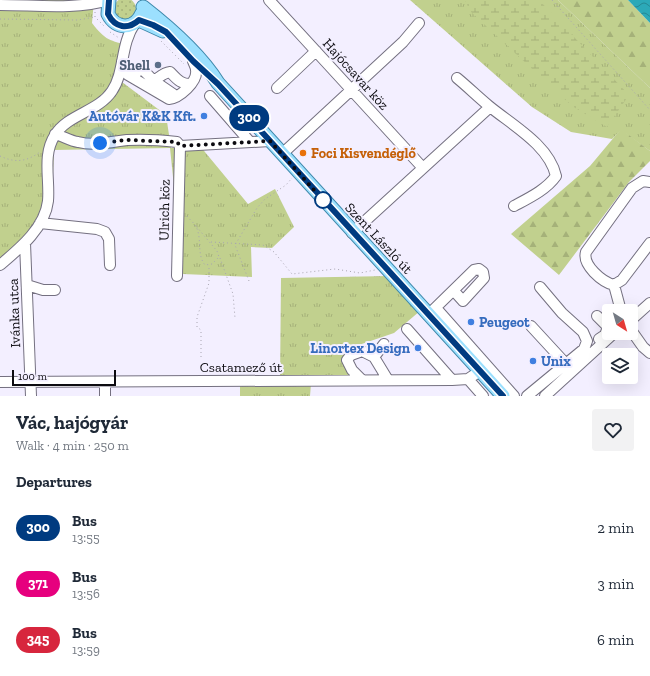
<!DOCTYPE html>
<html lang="en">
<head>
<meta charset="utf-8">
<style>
  :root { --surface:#fff; --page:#f2f2f3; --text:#1f2937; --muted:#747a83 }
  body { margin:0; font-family:"Zilla Slab",serif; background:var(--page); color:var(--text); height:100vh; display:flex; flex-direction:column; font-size:15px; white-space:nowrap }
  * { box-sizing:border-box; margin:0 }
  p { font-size:13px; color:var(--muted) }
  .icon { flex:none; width:22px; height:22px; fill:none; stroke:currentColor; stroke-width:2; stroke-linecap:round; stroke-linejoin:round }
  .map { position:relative; height:396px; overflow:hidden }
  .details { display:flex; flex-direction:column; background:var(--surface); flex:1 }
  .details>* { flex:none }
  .badge { padding:0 8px; border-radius:13px; font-size:14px; line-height:26px }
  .needle { width:26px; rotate:143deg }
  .buttons { position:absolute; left:602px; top:304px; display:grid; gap:8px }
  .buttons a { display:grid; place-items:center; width:36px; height:36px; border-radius:4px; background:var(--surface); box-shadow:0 4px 16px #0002; font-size:20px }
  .scale { position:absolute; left:12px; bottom:10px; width:104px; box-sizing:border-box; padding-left:4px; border:2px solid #0c0b10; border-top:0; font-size:11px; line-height:14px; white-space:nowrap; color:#0c0b10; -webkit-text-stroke:3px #f3efff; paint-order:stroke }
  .you { position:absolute; width:20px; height:20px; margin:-10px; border:3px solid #fff; border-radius:50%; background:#1a73e8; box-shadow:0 0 0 6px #1a73e833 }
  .map>.badge { position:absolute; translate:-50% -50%; box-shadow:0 0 0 2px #fff }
  h2 { padding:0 16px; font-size:15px; line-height:36px }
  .round { display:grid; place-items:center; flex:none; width:42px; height:42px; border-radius:4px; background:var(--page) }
  .headline { display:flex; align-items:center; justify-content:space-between; height:68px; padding:0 16px }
  h1 { font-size:19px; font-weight:700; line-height:30px }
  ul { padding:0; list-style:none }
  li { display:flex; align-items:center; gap:12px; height:56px; padding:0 16px }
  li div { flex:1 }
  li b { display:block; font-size:15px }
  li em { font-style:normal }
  li .badge { min-width:44px; font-weight:700; text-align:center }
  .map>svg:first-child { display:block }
  .grass { fill:url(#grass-tufts) }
  .forest { fill:url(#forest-firs) }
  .wetland { fill:url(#wetland-marsh) }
  .garden { fill:url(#garden-dots) }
  .water { fill:url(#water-waves) }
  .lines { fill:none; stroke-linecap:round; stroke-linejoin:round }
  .minor-casing { stroke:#747080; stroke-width:12 }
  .major-casing { stroke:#3f88ab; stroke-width:15 }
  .path { stroke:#a8a5b1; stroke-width:1; stroke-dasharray:1 3; stroke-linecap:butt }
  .minor { stroke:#fff; stroke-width:10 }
  .major { stroke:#9ce0fe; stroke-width:13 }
  .line-casing { stroke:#fff; stroke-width:9 }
  .line { stroke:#003b80; stroke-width:6 }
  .walk { stroke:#0c0b10; stroke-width:4; stroke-dasharray:0 7.2 }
  .service-dot { fill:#5c6f8a; stroke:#f3efff; stroke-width:1.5 }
  .shop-dot { fill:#3f7fe0; stroke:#f3efff; stroke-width:1.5 }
  .food-dot { fill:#e8710a; stroke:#f3efff; stroke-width:1.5 }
  .stop-dot { fill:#fff; stroke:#003b80; stroke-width:2 }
  .labels { text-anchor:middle; stroke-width:4; stroke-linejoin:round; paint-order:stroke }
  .service-label { font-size:14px; font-weight:bold; fill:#4e5e75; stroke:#f3efff; text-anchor:end }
  .street-label { font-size:14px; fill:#0c0b10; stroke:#f3efff }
  .shop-label { font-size:14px; font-weight:bold; fill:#366cbe; stroke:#f3efff; text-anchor:end }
  .food-label { font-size:14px; font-weight:bold; fill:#c56008; stroke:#f3efff; text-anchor:start }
</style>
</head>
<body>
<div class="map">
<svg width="650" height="396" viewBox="0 0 650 396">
  <defs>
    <pattern id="grass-tufts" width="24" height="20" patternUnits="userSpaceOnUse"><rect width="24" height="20" fill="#c1d08e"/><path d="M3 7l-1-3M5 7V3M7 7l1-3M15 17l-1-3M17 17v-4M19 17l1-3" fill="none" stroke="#a5b179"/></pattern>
    <pattern id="forest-firs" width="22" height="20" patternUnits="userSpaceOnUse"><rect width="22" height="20" fill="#c1d08e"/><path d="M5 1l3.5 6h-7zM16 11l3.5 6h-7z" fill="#a5b179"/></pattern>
    <pattern id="wetland-marsh" width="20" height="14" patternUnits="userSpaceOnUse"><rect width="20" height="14" fill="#c1d08e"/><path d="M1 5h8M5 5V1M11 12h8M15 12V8" fill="none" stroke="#a5b179"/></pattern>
    <pattern id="garden-dots" width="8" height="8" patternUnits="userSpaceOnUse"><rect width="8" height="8" fill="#c1d08e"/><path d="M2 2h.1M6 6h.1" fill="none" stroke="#a5b179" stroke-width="1.8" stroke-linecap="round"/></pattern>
    <pattern id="water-waves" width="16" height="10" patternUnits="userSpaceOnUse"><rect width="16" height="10" fill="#2ca9b8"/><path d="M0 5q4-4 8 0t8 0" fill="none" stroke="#248894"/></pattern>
  </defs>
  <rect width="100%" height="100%" fill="#f3efff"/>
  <path class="grass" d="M0,0H94L92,23C106,41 109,40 131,46L122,82L166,115L171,148L200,146L248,204L275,189L294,227L272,248L251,247L252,277L183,274L170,148L54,150L52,202L0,270Z
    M410,0H558L650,88V151L621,130L612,139L571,132L532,107Z
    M389,276L420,311L394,333L347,349L344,361L358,383L311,384L310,396H240V385L280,383L281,278Z"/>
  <path class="forest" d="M558,0H628L650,23V88Z
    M621,129L650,151V161L629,182L559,275L511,234L590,166Z"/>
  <path class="wetland" d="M465,0H539L629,95L607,127L572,106L470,11Z"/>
  <path class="garden" d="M114 9a11 11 0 1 1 22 0a11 11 0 1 1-22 0Z"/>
  <path class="water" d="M628,0H650V23Z"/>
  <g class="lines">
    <defs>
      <path id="minor" d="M269,0L423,168
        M0,5C36,5 75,10 109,0
        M122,61L123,70L128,75L169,99C179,98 198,82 196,70C196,67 194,64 193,61
        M128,75L136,73L141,68L154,81L173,94
        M457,78C468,87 478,97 489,106C512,125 549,145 556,176C546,190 529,198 514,206
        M149,83C157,81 161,73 170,72C176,78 181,85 191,84
        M277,88L316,51
        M210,96L250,142
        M55,134C63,136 70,141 78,142C94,146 111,142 127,140C144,139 160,140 177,142L180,146
        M180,146L270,141
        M282,154L403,42L419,23
        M650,182L643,181L632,188L586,252C582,265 602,282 614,285L622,280L650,243
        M40,223L97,229L105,232L109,239L110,265
        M352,233L490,107
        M25,243L31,396
        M0,265C19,249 45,228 48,201C50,179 42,155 55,135C68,114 98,112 112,91C125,72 120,45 135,23
        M177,276L180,146
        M27,285L43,290H55
        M614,285L621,311
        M436,308L514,396
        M428,315L474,270L479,269L483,272L484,278L463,301L454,291
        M597,316L608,327L605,335L599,339
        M631,320L650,303
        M531,326L566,364
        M407,329L452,380
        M631,330L643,347L650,353
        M384,344L374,357L388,380
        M468,379L483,396
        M362,380L352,370L347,360L351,355L362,351L374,357
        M0,382L452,380L468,379L480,371
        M105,382V396
        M527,396L584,349L587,341L583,332L562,313L540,287
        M545,396L614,333"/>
      <path id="major" d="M109,0L108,14C116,30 135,30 142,13
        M143,7C170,28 200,54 218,83L503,396
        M139,20L163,31"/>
    </defs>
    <use href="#minor" class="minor-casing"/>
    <use href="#major" class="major-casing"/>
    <path class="path" d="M552,0L650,110
      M95,12V17L105,27
      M0,19L78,20L95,17
      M110,32L119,38
      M161,41L184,64
      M0,156C15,163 26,162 40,152
      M187,216C189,219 193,222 195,225C203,237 196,254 205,265L212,264L219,257L217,251L196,226
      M211,242L263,245L274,252L292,274L335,269L360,273L375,270
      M220,258L233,294L235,318
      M249,281L235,245L257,208L265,199L286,185L292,178
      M201,357V330L197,327V317L209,283V265"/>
    <use href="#minor" class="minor"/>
    <use href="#major" class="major"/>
  </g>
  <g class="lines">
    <defs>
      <path id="line" d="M109,0L108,14C115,28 128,30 139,20L153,25L166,32L193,61L218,84L503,396"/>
    </defs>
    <use href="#line" class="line-casing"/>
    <use href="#line" class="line"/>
    <path class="walk" d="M100,143L127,140L177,142L180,146L270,141L323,200"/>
  </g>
  <circle class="service-dot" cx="158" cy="65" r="4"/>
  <g class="shop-dot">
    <circle cx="204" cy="116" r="4"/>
    <circle cx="471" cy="322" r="4"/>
    <circle cx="418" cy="348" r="4"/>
    <circle cx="533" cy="361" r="4"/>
  </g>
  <circle class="food-dot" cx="303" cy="153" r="4"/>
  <circle class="stop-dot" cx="323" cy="200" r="8"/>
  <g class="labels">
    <g class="service-label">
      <text x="150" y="70">Shell</text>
    </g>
    <g class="street-label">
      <text transform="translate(356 74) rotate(48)" y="5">Hajócsavar köz</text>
      <text transform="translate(164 210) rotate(-89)" y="5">Ulrich köz</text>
      <text transform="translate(379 238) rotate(47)" y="5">Szent László út</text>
      <text transform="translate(14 313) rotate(-92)" y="5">Ivánka utca</text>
      <text x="241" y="372">Csatamező út</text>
    </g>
    <g class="shop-label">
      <text x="196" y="121">Autóvár K&amp;K Kft.</text>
      <text x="479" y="327" text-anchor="start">Peugeot</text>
      <text x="410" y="353">Linortex Design</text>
      <text x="541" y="366" text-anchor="start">Unix</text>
    </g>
    <g class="food-label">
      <text x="311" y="158">Foci Kisvendéglő</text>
    </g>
  </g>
</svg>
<div class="buttons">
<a><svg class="needle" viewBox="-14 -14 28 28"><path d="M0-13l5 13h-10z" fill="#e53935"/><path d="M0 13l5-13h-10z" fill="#747a83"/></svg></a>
<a><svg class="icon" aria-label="layers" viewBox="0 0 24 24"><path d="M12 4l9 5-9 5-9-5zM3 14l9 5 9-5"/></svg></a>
</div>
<div class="scale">100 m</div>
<div class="you" style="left:100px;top:143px"></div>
<b class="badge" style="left:249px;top:118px;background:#003b80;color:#fff">300</b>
</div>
<section class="details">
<div class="headline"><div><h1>Vác, hajógyár</h1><p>Walk · 4 min · 250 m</p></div><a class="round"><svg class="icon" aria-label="heart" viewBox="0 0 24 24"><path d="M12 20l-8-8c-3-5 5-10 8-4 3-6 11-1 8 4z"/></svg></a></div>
<h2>Departures</h2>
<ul>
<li><span class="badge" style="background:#003b80;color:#fff">300</span><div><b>Bus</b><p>13:55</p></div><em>2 min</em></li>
<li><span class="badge" style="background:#e6007e;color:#fff">371</span><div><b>Bus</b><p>13:56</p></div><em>3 min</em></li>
<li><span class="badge" style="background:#d7263d;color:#fff">345</span><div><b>Bus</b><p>13:59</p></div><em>6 min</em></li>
</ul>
</section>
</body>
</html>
